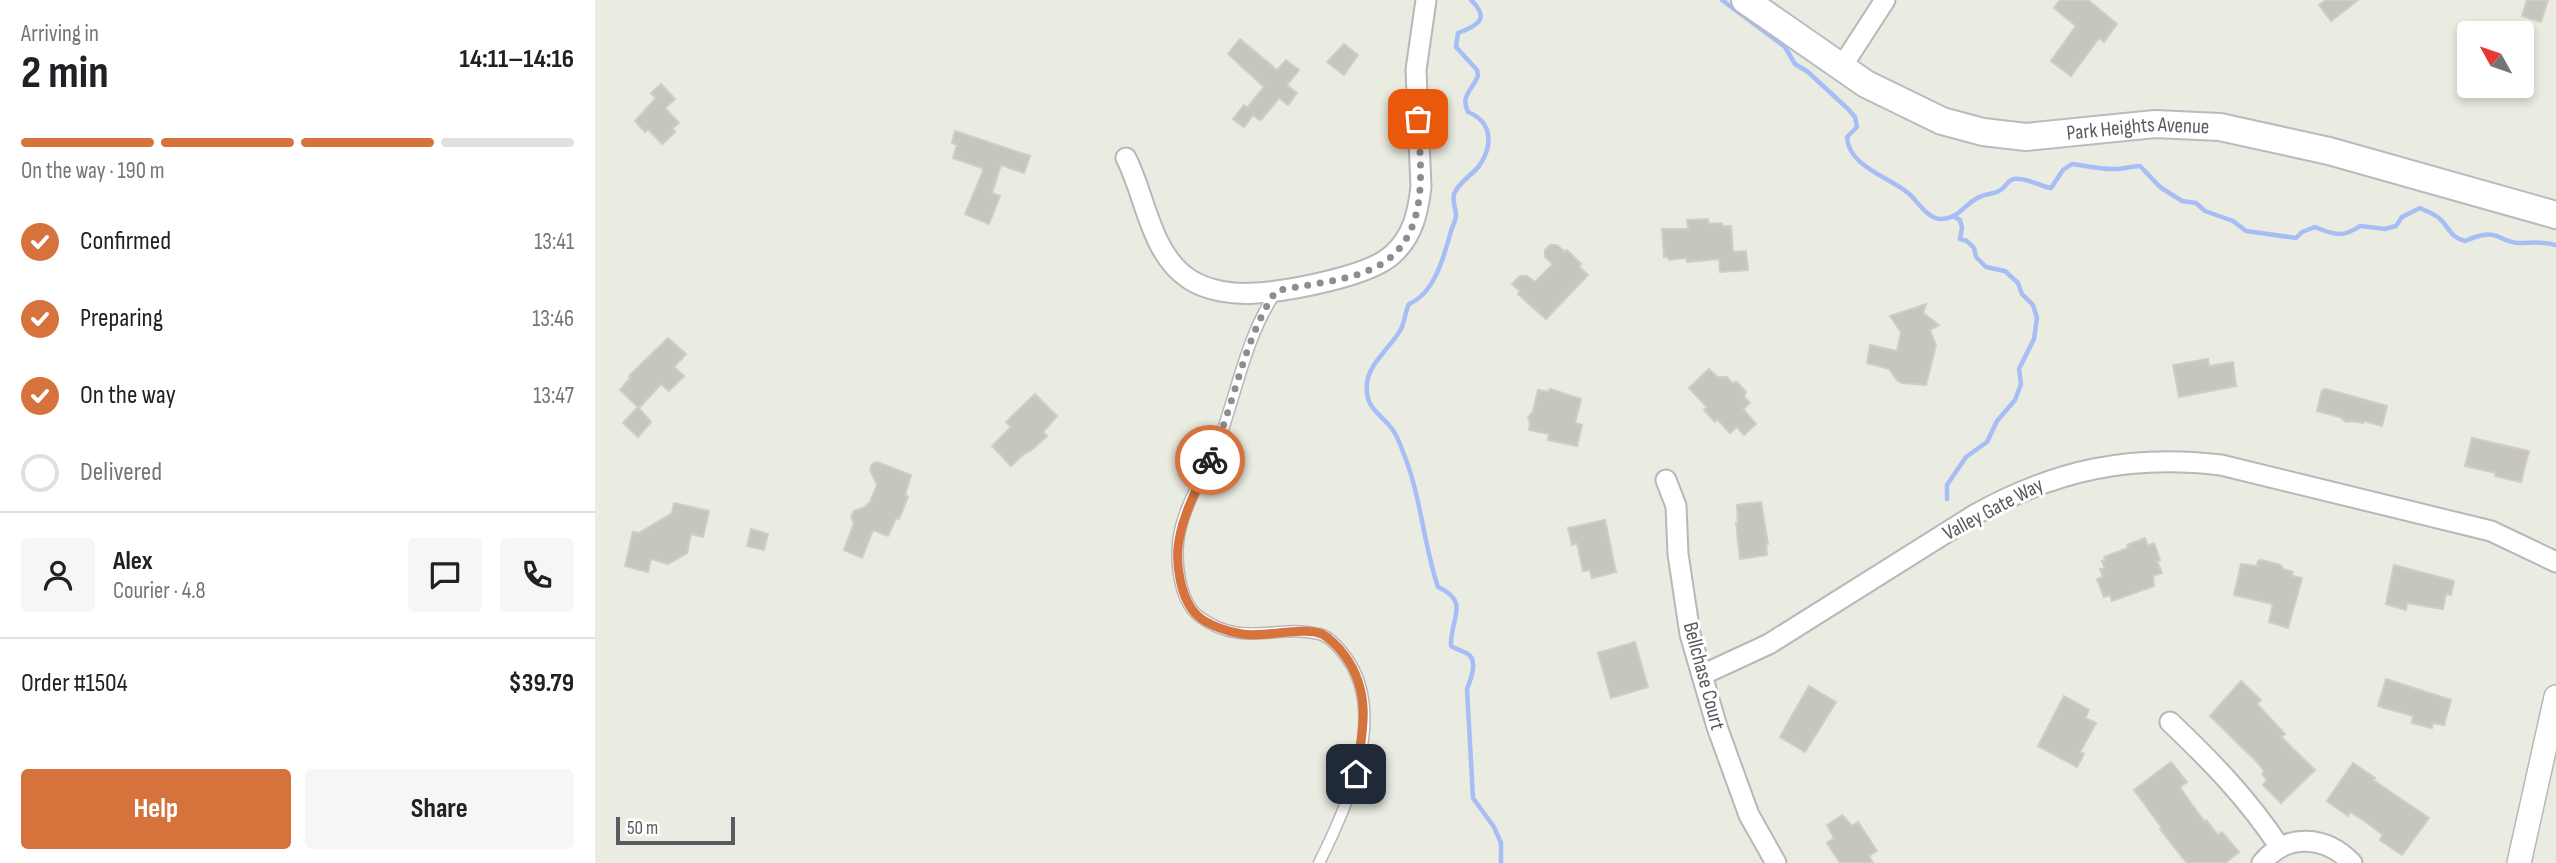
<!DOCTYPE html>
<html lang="en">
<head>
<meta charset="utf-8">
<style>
	body { margin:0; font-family:"Sofia Sans Condensed",sans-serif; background:#f6f6f6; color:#202124; height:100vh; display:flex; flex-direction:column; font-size:26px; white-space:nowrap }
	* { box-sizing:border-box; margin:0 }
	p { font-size:23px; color:#757577 }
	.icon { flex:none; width:38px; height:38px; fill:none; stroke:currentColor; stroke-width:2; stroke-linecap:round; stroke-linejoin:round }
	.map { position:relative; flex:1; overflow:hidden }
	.details { display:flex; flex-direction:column; background:#fff; width:595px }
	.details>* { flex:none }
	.needle { width:46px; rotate:310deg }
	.tools { position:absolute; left:1862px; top:21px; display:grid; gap:14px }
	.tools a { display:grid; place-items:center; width:77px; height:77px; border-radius:7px; background:#fff; box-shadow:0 4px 10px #0003; font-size:35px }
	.scale { position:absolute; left:21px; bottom:18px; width:119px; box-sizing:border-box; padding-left:7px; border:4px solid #5a5b60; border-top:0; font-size:19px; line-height:24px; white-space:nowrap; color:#5a5b60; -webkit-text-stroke:5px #fff; paint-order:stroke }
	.pin { position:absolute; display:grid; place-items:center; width:60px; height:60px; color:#fff; margin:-30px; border-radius:14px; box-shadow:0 4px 10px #0006 }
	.courier { position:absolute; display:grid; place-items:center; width:70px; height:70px; margin:-35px; border:5px solid #d6733c; border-radius:50%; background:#fff; color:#222; box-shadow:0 2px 9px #0007 }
	.head em { font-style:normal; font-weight:700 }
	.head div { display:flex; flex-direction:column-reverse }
	.head { display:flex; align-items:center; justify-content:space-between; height:119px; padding:0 21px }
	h1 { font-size:46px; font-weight:700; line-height:52px }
	.bar { display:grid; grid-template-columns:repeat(4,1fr); gap:10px 7px; align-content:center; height:84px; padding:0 21px }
	.bar i { height:9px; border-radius:5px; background:#e0e0e0 }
	.bar .current { background:#d6733c }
	.bar p { grid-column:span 4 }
	.line { display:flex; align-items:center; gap:18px; padding:0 21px; border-top:2px solid #e0e0e0 }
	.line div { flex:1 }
	.round { display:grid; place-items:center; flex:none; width:74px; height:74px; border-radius:7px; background:#f6f6f6 }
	ol { padding:0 21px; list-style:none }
	li { display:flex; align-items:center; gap:21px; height:77px }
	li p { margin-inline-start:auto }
	li .icon { padding:7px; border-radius:50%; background:#d6733c; color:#fff; stroke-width:4 }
	li:last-child { color:#757577 }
	li i { width:38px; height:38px; border:4px solid #e0e0e0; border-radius:50% }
	.primary-button { display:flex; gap:14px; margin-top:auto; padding:14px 21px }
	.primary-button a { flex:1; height:80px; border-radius:7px; background:#d6733c; color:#fff; font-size:28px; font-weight:700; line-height:80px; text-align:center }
	.primary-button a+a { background:#f6f6f6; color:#202124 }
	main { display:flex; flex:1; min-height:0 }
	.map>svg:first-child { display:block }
</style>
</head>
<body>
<main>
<section class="details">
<div class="head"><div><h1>2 min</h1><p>Arriving in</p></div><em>14:11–14:16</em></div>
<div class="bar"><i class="current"></i><i class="current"></i><i class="current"></i><i></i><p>On the way · 190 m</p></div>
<ol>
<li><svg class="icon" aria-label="check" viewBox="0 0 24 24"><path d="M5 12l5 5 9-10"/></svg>Confirmed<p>13:41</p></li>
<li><svg class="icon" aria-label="check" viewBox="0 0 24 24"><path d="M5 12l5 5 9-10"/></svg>Preparing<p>13:46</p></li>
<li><svg class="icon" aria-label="check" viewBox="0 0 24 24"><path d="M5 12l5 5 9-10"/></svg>On the way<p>13:47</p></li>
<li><i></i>Delivered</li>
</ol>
<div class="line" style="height:126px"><a class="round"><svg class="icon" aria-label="person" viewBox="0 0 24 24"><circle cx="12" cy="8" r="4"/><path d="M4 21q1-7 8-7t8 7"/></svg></a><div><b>Alex</b><p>Courier · 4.8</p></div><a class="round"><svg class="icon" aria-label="chat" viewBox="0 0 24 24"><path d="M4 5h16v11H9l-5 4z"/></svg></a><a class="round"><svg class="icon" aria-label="phone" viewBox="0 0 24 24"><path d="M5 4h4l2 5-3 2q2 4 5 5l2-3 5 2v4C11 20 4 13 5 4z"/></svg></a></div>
<div class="line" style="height:91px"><div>Order #1504</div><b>$39.79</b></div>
<div class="primary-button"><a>Help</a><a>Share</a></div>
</section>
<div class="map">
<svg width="1961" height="863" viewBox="0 0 1961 863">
	<rect width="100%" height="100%" fill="#eaebe1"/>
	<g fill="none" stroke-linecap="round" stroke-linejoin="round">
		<g stroke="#a7bdf5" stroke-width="4.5">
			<path d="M876,0C896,19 882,26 863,33L861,47L882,70L883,76C877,90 865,96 873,112C898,122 898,146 884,166C877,175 863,183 859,194C857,202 861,208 861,216C861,220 857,227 856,231C849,256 840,293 814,304C810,312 810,321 806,329C797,346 774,363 772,383C770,405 780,410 793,424C799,430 805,443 808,452C826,495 828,543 843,587C876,602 855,618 856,646C861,649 868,651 873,654C883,661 876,679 872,689L878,798L899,827L906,843V863"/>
			<path d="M1127,0L1190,47L1200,64L1213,72L1253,109L1260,117L1262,127L1252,137C1253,166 1294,177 1313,193C1323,201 1331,218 1346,219C1365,219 1371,201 1387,196C1394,193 1401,194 1407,189C1412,185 1413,180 1419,179C1431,177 1444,186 1456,188L1468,170L1477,164C1492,166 1507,170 1522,169C1530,169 1536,166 1545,166L1565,187L1587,201L1601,203L1610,211L1638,221L1651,231L1701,238L1707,232L1720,227C1739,235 1748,238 1765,226L1790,229L1801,226L1807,217L1825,208C1833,212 1841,214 1847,221C1855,230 1857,238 1870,241C1880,237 1890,232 1902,236C1909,239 1914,243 1923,243C1937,243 1947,241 1961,245"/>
			<path d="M1352,499V485L1371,457L1392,442L1402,421L1420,400L1426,384L1424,369L1439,339L1442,318L1438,305L1427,294L1423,283L1410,271L1391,267L1381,257L1379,248L1372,241L1365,239L1367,228L1365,220L1358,216"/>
		</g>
	</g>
	<g fill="#c6c6be" stroke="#cfcec0" stroke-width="2">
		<path d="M1465,0H1493L1522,24L1509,42L1504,38L1476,76L1456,61L1481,26L1459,8Z"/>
		<path d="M1731,0H1763L1736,21L1724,5Z"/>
		<path d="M1932,0H1953L1946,22L1927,16Z"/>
		<path d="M645,39L682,70L691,60L704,70L692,85L702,93L693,105L684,98L667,119L664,120L658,115L649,127L638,119L649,105L652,108L669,87L633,54Z"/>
		<path d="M749,44L763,55L749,75L732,62Z"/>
		<path d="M66,84L80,99L70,108L84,123L78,128L80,132L67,144L53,129L50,132L40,121L61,98L56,93Z"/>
		<path d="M360,131L435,156L429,173L406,165L397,193L405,196L394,224L370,214L388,171L387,168L358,158L362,145L357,143Z"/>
		<path d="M1113,219L1114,224L1127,223L1128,226H1136L1138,252L1151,251L1153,270L1125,272L1124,259L1092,262L1091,258L1074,260L1073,257H1069L1067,229H1093L1092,220Z"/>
		<path d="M955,245H962L970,252L972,250L986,264L984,267L993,275L951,319L923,294L925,291L917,284L925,276H932L940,282L958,264L950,257V250Z"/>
		<path d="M1331,304L1328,313L1344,325L1335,330L1341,345L1331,385L1307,383L1302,380L1294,369L1272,363L1275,345L1302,351L1306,332L1295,316Z"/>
		<path d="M73,338L91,354L79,367L89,376L74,391L66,384L44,408L25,390L36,377L34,376Z"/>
		<path d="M1613,359L1614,366L1638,362L1641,386L1584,397L1578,365Z"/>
		<path d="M1114,369L1122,377H1132L1137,383L1142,382L1151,392L1149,397L1155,403L1148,409L1161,424L1149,435L1142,427L1135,433L1122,419L1120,422L1109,410L1112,407L1094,388Z"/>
		<path d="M955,389L986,399L980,423L987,425L982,446L953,440L954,434L934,430L935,422L933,418L938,411L943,390L954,392Z"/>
		<path d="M1731,389L1792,406L1787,426L1769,421L1768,423L1758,421L1751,422L1745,417L1722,411L1727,390Z"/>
		<path d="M440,394L462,416L448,432L452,436L438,449L429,454L416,466L397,446L416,427L411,422Z"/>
		<path d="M43,407L56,422L43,437L28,423Z"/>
		<path d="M1877,438L1934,451L1926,482L1900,476L1901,473L1870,466Z"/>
		<path d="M282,462L316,475L310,495L313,497L304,519L301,518L293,536L278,530L267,558L249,550L259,523L256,517L259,511L270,507L275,502L282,485L275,470L277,464Z"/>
		<path d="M1166,502L1173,544H1171L1172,555L1145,559L1141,523H1143L1142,505Z"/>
		<path d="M79,503L114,511L108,537L96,534L92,553L73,564L56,559L53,572L30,566L38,532L44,533L77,513Z"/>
		<path d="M1010,520L1021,572L997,578L995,570L988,571L982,543L977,545L973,528Z"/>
		<path d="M156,529L173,534L169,550L152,546Z"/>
		<path d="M1550,538L1553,546L1559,543L1565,560L1562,561L1567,573L1558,576L1559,586L1517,601L1515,595L1509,597L1502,579L1508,577L1505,569L1510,568L1507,561L1511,560L1509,557L1533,548L1532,545Z"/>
		<path d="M1666,560L1686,565L1688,569L1698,572L1697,576L1707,578L1693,628L1674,622L1678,604L1639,595L1646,564L1662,566L1663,561Z"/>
		<path d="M1799,565L1859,581L1856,595L1851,594L1848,609L1812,603L1811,610L1791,604Z"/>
		<path d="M1040,642L1053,687L1016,698L1003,653Z"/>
		<path d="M1791,679L1856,700L1849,725L1838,723L1837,728L1817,723L1818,716L1783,706Z"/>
		<path d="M1646,681L1666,700L1662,704L1690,734L1686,737L1720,770L1686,803L1668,785L1672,780L1667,774L1669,771L1662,762L1615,716Z"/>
		<path d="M1214,686L1241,702L1210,752L1185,737Z"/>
		<path d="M1469,696L1494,710L1490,718L1501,723L1485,752L1489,754L1482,767L1443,746Z"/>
		<path d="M1576,762L1592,782L1585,787L1590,795L1609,821L1611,820L1623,835L1627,832L1644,852L1630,863H1592L1565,829L1567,828L1539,790Z"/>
		<path d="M1758,763L1780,778L1778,780L1834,818L1807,855L1785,840L1788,835L1771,822L1755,812L1753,816L1732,801Z"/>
		<path d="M1247,815L1257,826L1263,822L1282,851L1274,856L1278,863H1245L1232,843L1239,838L1232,825Z"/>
	</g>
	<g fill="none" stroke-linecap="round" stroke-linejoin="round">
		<defs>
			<path id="service" d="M681,292C652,335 643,387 626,435C613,471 587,504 583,543C581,566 585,603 605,617C647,648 681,624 724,634C735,636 745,649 751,657C794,715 752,807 724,863"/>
			<g id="minor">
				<path d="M1246,68L1290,0"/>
				<path d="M531,158C551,197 555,253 594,279C612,291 640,295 661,293C694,291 776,276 798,254C818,236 823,212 826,187L821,70L831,0"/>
				<path d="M1071,480L1081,506L1083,554L1095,634L1122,727L1154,815L1181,863"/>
				<path d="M1107,675L1174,644L1381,514C1461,470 1535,454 1626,465L1896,531L1961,562"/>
				<path d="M1575,722C1617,762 1652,798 1684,846"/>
				<path d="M1667,863C1692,832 1731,836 1757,863"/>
			</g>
			<path id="tertiary" d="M1924,863L1961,697"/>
			<g id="secondary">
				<path id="s1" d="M1150,0L1271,84L1347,121L1388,132L1431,137L1560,124L1625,127L1734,151L1961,215"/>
			</g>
		</defs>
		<use href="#service" stroke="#b7b7bc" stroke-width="13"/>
		<use href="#minor" stroke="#b7b7bc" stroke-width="23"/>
		<use href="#tertiary" stroke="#b7b7bc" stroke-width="26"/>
		<use href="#secondary" stroke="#babac1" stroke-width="30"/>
		<use href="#service" stroke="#fff" stroke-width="10"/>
		<use href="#minor" stroke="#fff" stroke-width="19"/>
		<use href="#tertiary" stroke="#fff" stroke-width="23"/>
		<use href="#secondary" stroke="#fff" stroke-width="26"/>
	</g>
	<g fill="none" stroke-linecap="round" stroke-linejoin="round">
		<path stroke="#8c8d8d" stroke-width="7" stroke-dasharray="0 12.6" d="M615,460C640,405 647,342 681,291C712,284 748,282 777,269C836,242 826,172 823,119"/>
		<path stroke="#d6733c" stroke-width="9" d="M615,460C603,486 589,512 584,540C580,562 585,600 603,616C613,625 633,632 647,634C669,638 708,626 727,634C736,639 744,648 750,656C777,693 768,732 761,774"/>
	</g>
	<g text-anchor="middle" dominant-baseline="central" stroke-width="6" stroke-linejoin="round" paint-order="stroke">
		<g font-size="21" fill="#5a5b60" stroke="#fff">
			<text stroke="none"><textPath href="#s1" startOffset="430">Park Heights Avenue</textPath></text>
			<text transform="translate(1398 509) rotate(-28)">Valley Gate Way</text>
			<text transform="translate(1109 676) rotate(75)">Bellchase Court</text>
		</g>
	</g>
</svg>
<div class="tools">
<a><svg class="needle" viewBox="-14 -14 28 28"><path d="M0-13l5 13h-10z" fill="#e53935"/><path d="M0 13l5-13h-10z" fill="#757577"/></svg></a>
</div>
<div class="scale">50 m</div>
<div class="pin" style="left:823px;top:119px;background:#ea580c"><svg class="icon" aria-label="bag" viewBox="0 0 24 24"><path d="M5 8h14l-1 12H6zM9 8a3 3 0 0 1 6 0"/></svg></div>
<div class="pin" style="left:761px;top:774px;background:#1f2937"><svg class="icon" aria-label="home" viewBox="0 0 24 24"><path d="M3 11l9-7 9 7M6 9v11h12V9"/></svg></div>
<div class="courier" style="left:615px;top:460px"><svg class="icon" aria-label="bike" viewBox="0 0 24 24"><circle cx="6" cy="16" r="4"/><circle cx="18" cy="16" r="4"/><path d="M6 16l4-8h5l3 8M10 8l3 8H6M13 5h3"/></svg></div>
</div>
</main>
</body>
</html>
